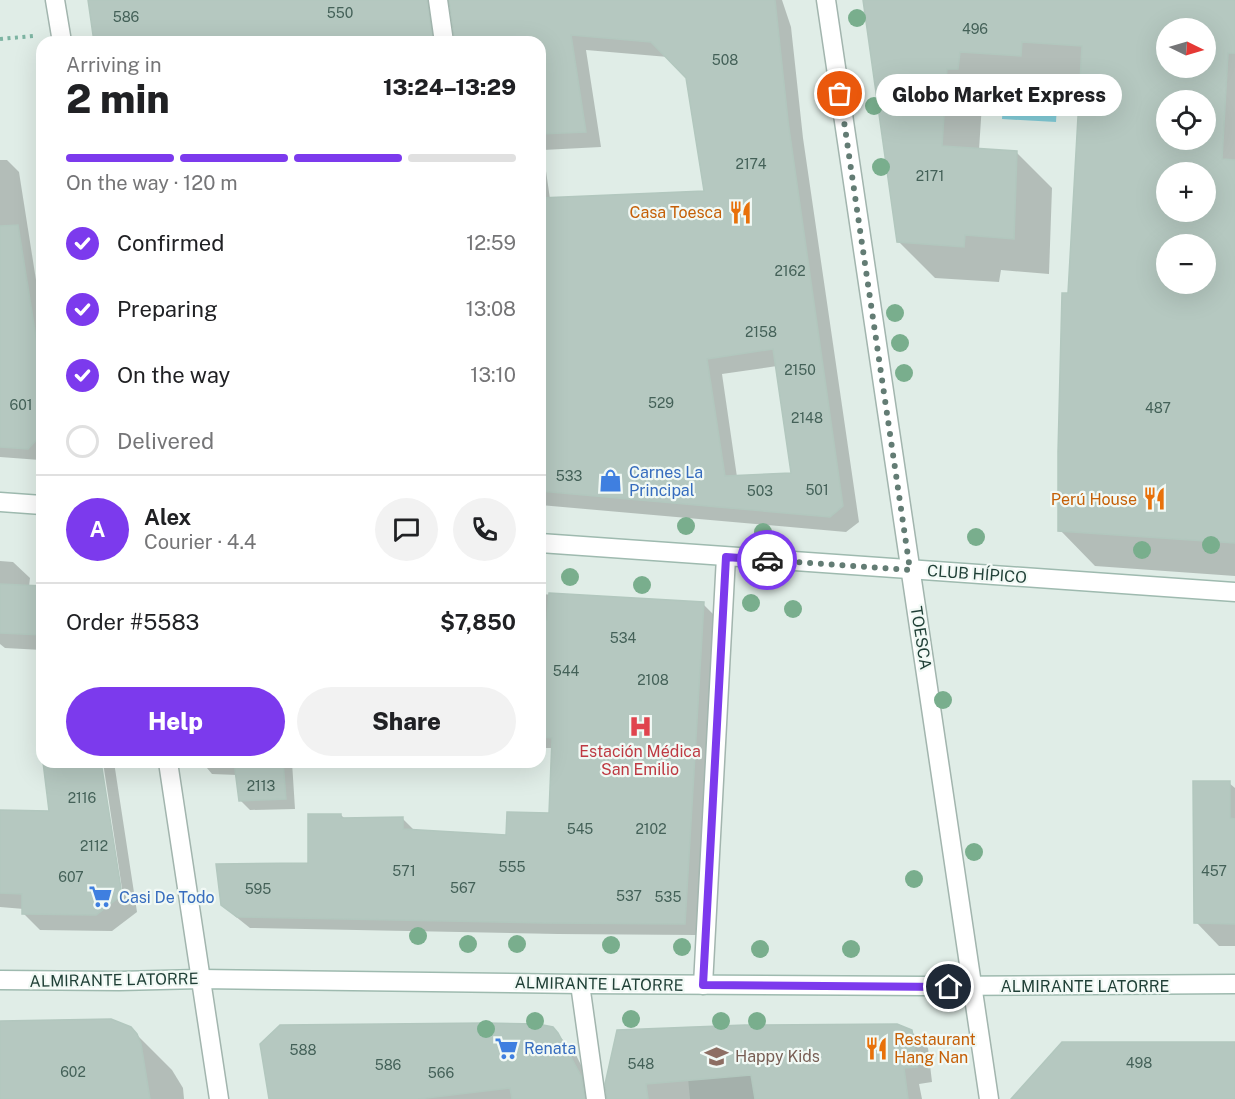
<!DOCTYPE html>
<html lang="en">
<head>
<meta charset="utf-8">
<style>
	body { margin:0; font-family:"Public Sans",sans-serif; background:#f2f2f2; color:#202124; height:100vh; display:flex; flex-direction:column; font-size:22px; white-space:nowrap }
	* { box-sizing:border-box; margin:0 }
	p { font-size:20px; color:#757577 }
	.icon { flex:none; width:33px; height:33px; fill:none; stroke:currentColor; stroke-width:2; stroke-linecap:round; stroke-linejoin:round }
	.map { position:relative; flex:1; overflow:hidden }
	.panel { position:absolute; left:36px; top:36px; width:510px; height:732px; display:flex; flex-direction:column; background:#fff; border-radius:18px; box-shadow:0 6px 24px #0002 }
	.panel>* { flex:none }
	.needle { width:39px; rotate:95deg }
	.tools { position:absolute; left:1156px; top:18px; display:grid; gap:12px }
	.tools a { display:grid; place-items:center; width:60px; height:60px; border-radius:50%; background:#fff; box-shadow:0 6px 24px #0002; font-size:30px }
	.pin { position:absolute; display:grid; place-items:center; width:51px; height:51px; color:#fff; margin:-26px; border:3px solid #fff; border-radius:50%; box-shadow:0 2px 6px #0007 }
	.courier { position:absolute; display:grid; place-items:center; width:60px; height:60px; margin:-30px; border:4px solid #7c3aed; border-radius:50%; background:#fff; color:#222; box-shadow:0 2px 8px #0007 }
	.bubble { position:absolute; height:42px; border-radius:21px; background:#fff; box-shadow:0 6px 24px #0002; font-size:20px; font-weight:800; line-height:42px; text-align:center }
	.overview em { font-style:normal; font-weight:800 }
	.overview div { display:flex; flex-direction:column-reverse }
	.overview { display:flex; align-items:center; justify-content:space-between; height:102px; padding:0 30px }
	h1 { font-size:39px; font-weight:800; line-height:45px }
	.bar { display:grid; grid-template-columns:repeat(4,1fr); gap:9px 6px; align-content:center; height:72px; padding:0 30px }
	.bar i { height:8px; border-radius:4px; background:#e0e0e0 }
	.bar .active { background:#7c3aed }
	.bar p { grid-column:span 4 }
	.line { display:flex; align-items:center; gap:15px; padding:0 30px; border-top:2px solid #e0e0e0 }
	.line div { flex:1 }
	.round { display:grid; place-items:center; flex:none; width:63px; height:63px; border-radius:32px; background:#f2f2f2 }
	ol { padding:0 30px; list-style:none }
	li { display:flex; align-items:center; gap:18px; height:66px }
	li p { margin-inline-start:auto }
	li .icon { padding:6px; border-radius:50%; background:#7c3aed; color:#fff; stroke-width:4 }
	li:last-child { color:#757577 }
	li i { width:33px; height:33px; border:3px solid #e0e0e0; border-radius:50% }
	.cta { display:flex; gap:12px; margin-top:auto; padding:12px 30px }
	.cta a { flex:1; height:69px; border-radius:36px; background:#7c3aed; color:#fff; font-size:24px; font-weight:800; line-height:69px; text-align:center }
	.cta a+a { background:#f2f2f2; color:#202124 }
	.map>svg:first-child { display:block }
</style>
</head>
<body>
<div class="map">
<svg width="1235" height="1099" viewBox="0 0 1235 1099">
	<rect width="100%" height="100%" fill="#e0ede7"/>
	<path fill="#ceddd6" d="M745,1025L755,1099H690L683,1027Z"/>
	<path fill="#82ccd8" d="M1004,86L1058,91L1056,122L1002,119Z"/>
	<g fill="#0003" fill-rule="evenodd">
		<path d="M90,0H782L791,27L803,138L859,522L846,532L540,505V42H456L452,5L443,11L445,42H96ZM586,50L668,57L688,78L706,193L550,199L543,150L601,147ZM777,366L793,475L737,477L722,374Z"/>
		<path d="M864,0H1235V576L1095,566L1060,530L1082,79L1057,77L1056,92L995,87L994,105L982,104L979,150L1016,152L1052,188L1049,274L1001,270L999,282L935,278L899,242ZM1167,28H1206V68H1167ZM1167,100H1206V140H1167ZM1167,172H1206V212H1167ZM1167,244H1206V284H1167Z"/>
		<path d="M0,160H7L19,172L42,318V458L40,460L0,457Z"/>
		<path d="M0,561L13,562L30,578L29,587L42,588V650L5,648L0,644Z"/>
		<path d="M540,594L703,604L714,615L696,935L557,934L250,928L235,916L223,904L310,864L341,815L345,819L402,818L414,830L507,836L550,815L553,748H540Z"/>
		<path d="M42,704V739L38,705Z"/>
		<path d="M45,762H100L121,903L124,902L103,762H114L137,912L112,931L40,930L23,913L24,909L0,907V811L50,812Z"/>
		<path d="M202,762H292L295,809L250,810L240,800L237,775L212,774Z"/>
		<path d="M1229,783L1235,788V946H1219L1196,922Z"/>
		<path d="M0,1023L130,1028L172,1070L183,1088L184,1099H0Z"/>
		<path d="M552,1029L574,1051L598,1099H270Z"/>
		<path d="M912,1032L928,1048L932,1082L919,1084L922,1099H608L607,1084Z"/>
	</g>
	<g fill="#b5c8c0" stroke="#b2c7be" stroke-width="1.5" fill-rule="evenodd">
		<path d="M88,0H427L433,42H94Z"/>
		<path d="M449,0H775L788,121L843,506L830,517L540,491V198L704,191L686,78L651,42L571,35L586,132L540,134V42H455ZM773,349L791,473L725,476L707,359Z"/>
		<path d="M863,0H1235V53H1228L1222,159L1235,160V543L1058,531V452L1062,293H1068L1082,46L1022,42L1021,56L960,52L958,69H947L942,146L1017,151L1014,239L965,235L964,247L897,242ZM1167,28H1206V68H1167ZM1167,100H1206V140H1167ZM1167,172H1206V212H1167ZM1167,244H1206V284H1167Z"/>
		<path d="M18,225L42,375V434L28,449L0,447V226Z"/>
		<path d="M0,584L42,586V635L0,633Z"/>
		<path d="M549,593L704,602L685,924L545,923L237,917L221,905L216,864L308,863V814H341V818L403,817V829L506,835L507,812L549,813L552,738L543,737L545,697H540V620H547Z"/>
		<path d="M43,762H101L122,895L96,915L22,914V894L0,893V810L49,811Z"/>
		<path d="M234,762H283L286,799L239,801Z"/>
		<path d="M1193,781H1230V818L1235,819V924L1194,923Z"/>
		<path d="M111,1019L131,1027L137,1034L141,1044L150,1099H0V1021Z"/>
		<path d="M485,1023L538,1024L553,1027L558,1033L581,1076L585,1099H512L510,1088L418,1099H269L260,1044L280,1025Z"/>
		<path d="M897,1024L912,1030L917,1067L904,1068L908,1099H755L751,1075L646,1084L648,1099H607L605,1084L617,1030L745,1025Z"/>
		<path d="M1062,1042H1235V1099H1011Z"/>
	</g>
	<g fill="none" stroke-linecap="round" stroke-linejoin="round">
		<defs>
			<g id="minor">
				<path d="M55,0L62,42"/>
				<path d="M438,0L444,42"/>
				<path d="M168,762L219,1099"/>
				<path d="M580,984L596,1099"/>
				<path d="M703,985L726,557"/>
			</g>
			<path id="tertiary" d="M826,0L989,1099"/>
			<g id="secondary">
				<path d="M0,502L42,505"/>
				<path d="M540,543L1235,592"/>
				<path d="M0,980L119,981L200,979L580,984L926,986L1235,984"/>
			</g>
		</defs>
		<use href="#minor" stroke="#a2b5ae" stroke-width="21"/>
		<use href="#tertiary" stroke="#a2b5ae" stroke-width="21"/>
		<use href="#secondary" stroke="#9ebaaf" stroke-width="21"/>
		<path stroke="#7db4a2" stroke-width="4" stroke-dasharray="3 4.5" stroke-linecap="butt" d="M0,39L33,36"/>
		<use href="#minor" stroke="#fff" stroke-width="18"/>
		<use href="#tertiary" stroke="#fff" stroke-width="18"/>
		<use href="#secondary" stroke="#fff" stroke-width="18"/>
	</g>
	<g fill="#79ae8d">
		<circle cx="857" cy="18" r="9"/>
		<circle cx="874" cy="106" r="9"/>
		<circle cx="881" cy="167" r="9"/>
		<circle cx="895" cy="313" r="9"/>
		<circle cx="900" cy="343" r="9"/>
		<circle cx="904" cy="373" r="9"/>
		<circle cx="686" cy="526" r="9"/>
		<circle cx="763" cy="532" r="9"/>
		<circle cx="976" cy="537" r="9"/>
		<circle cx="1211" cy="545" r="9"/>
		<circle cx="1142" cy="550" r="9"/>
		<circle cx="570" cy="577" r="9"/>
		<circle cx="642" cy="585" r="9"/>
		<circle cx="751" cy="603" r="9"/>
		<circle cx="793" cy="609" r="9"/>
		<circle cx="943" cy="700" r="9"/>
		<circle cx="974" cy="852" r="9"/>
		<circle cx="914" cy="879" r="9"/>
		<circle cx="418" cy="936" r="9"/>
		<circle cx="468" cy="944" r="9"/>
		<circle cx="517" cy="944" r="9"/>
		<circle cx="611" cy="945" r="9"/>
		<circle cx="682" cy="947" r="9"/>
		<circle cx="760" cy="949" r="9"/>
		<circle cx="851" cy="949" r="9"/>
		<circle cx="631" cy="1019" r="9"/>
		<circle cx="535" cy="1021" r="9"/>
		<circle cx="721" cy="1021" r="9"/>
		<circle cx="757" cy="1021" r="9"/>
		<circle cx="486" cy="1029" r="9"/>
	</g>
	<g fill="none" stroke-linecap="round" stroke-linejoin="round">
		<path stroke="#637c74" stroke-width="6" stroke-dasharray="0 10.8" d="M767,560L910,570L840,94"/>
		<path stroke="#7c3aed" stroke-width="8" d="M767,560L726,557L703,985L949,987"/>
	</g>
	<defs>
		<symbol id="restaurant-bare" viewBox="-9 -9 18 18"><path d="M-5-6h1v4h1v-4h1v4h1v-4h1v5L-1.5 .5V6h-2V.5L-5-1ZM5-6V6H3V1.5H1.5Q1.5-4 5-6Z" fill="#e8710a" stroke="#f1f9f5" stroke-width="2.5" paint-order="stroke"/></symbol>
		<symbol id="shop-bare" viewBox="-9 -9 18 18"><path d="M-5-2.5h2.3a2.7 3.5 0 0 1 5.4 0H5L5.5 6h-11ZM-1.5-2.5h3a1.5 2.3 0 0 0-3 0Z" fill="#3f7fe0" stroke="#f1f9f5" stroke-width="2.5" paint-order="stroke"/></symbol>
		<symbol id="hospital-bare" viewBox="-9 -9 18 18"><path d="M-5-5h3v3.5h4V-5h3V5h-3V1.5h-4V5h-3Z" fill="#e0444e" stroke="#f1f9f5" stroke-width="2.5" paint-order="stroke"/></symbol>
		<symbol id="supermarket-bare" viewBox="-9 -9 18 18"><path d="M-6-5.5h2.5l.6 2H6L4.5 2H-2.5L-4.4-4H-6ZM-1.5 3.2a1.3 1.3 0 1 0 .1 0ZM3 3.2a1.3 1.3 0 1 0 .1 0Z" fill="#3f7fe0" stroke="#f1f9f5" stroke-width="2.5" paint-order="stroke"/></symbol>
		<symbol id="school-bare" viewBox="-9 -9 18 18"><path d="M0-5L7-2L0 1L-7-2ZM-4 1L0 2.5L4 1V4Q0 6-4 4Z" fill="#8d6e63" stroke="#f1f9f5" stroke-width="2.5" paint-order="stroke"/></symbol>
	</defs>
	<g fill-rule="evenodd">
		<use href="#restaurant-bare" x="724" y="196" width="33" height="33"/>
		<use href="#shop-bare" x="594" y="464" width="33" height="33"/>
		<use href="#restaurant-bare" x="1138" y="482" width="33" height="33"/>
		<use href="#hospital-bare" x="624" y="710" width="33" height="33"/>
		<use href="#supermarket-bare" x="84" y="880" width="33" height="33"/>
		<use href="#supermarket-bare" x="490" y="1032" width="33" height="33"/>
		<use href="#restaurant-bare" x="860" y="1032" width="33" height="33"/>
		<use href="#school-bare" x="700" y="1040" width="33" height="33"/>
	</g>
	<g text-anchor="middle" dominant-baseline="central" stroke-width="4.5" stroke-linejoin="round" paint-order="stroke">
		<g font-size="14" fill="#446158">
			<text x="340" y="13">550</text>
			<text x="126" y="17">586</text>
			<text x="975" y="29">496</text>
			<text x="725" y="60">508</text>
			<text x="751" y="164">2174</text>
			<text x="930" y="176">2171</text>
			<text x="790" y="271">2162</text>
			<text x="761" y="332">2158</text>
			<text x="800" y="370">2150</text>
			<text x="661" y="403">529</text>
			<text x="21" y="405">601</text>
			<text x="1158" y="408">487</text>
			<text x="807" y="418">2148</text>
			<text x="569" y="476">533</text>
			<text x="817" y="490">501</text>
			<text x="760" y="491">503</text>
			<text x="623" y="638">534</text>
			<text x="566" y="671">544</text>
			<text x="653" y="680">2108</text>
			<text x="261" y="786">2113</text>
			<text x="82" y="798">2116</text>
			<text x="580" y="829">545</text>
			<text x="651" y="829">2102</text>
			<text x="94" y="846">2112</text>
			<text x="512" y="867">555</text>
			<text x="404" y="871">571</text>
			<text x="1214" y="871">457</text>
			<text x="71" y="877">607</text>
			<text x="463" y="888">567</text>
			<text x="258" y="889">595</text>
			<text x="629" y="896">537</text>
			<text x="668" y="897">535</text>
			<text x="303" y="1050">588</text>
			<text x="1139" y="1063">498</text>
			<text x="641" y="1064">548</text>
			<text x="388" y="1065">586</text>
			<text x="73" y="1072">602</text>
			<text x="441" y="1073">566</text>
		</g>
		<g font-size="16" fill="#c56008" stroke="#f1f9f5" text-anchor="end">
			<text x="722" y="212">Casa Toesca</text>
			<text x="1137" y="499">Perú House</text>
			<text x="894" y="1039" text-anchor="start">Restaurant<tspan x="894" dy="18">Hang Nan</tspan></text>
		</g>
		<g font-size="16" fill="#366cbe" stroke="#f1f9f5" text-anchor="start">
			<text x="629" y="472">Carnes La<tspan x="629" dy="18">Principal</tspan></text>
			<text x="119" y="897">Casi De Todo</text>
			<text x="524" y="1048">Renata</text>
		</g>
		<g font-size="16" fill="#1f3f36" stroke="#f1f9f5">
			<text transform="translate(977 574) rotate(4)">CLUB HÍPICO</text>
			<text transform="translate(921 638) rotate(81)">TOESCA</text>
			<text transform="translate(114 980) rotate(-1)">ALMIRANTE LATORRE</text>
			<text transform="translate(599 984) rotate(1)">ALMIRANTE LATORRE</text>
			<text x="1085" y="986">ALMIRANTE LATORRE</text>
		</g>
		<g font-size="16" fill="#be3a42" stroke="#f1f9f5">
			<text x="640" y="751">Estación Médica<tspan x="640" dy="18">San Emilio</tspan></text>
		</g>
		<g font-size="16" fill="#785e54" stroke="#f1f9f5" text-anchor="start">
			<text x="735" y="1056">Happy Kids</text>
		</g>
	</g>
</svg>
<div class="tools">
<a><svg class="needle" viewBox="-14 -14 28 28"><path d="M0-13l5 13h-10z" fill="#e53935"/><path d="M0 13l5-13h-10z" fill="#757577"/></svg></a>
<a><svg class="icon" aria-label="locate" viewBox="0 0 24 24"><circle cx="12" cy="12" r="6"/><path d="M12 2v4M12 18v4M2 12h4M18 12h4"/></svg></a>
<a>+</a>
<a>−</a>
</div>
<div class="pin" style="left:840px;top:94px;background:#ea580c"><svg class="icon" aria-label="bag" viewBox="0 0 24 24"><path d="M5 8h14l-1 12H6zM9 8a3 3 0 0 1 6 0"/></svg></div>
<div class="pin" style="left:949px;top:987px;background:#1f2937"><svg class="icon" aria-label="home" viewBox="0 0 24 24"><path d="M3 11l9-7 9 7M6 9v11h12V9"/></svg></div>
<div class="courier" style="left:767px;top:560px"><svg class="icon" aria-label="car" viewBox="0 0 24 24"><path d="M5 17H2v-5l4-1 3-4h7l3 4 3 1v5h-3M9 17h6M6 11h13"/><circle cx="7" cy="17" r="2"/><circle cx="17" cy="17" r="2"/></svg></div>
<div class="bubble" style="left:876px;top:74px;width:246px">Globo Market Express</div>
<section class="panel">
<div class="overview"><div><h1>2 min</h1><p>Arriving in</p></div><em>13:24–13:29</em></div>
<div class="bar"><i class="active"></i><i class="active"></i><i class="active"></i><i></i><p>On the way · 120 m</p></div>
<ol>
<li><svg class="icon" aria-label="check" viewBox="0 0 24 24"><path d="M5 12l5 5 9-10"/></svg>Confirmed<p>12:59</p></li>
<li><svg class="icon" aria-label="check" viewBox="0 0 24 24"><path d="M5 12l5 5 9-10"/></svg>Preparing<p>13:08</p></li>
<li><svg class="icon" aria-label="check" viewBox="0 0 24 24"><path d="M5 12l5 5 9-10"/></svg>On the way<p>13:10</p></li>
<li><i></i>Delivered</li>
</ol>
<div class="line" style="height:108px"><b class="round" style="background:#7c3aed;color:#fff">A</b><div><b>Alex</b><p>Courier · 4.4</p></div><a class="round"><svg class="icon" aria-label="chat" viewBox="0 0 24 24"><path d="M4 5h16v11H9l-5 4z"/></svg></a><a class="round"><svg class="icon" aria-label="phone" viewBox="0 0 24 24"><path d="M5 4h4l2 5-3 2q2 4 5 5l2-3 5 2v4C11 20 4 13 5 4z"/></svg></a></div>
<div class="line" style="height:78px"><div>Order #5583</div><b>$7,850</b></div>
<div class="cta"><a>Help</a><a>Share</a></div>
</section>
</div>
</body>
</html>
